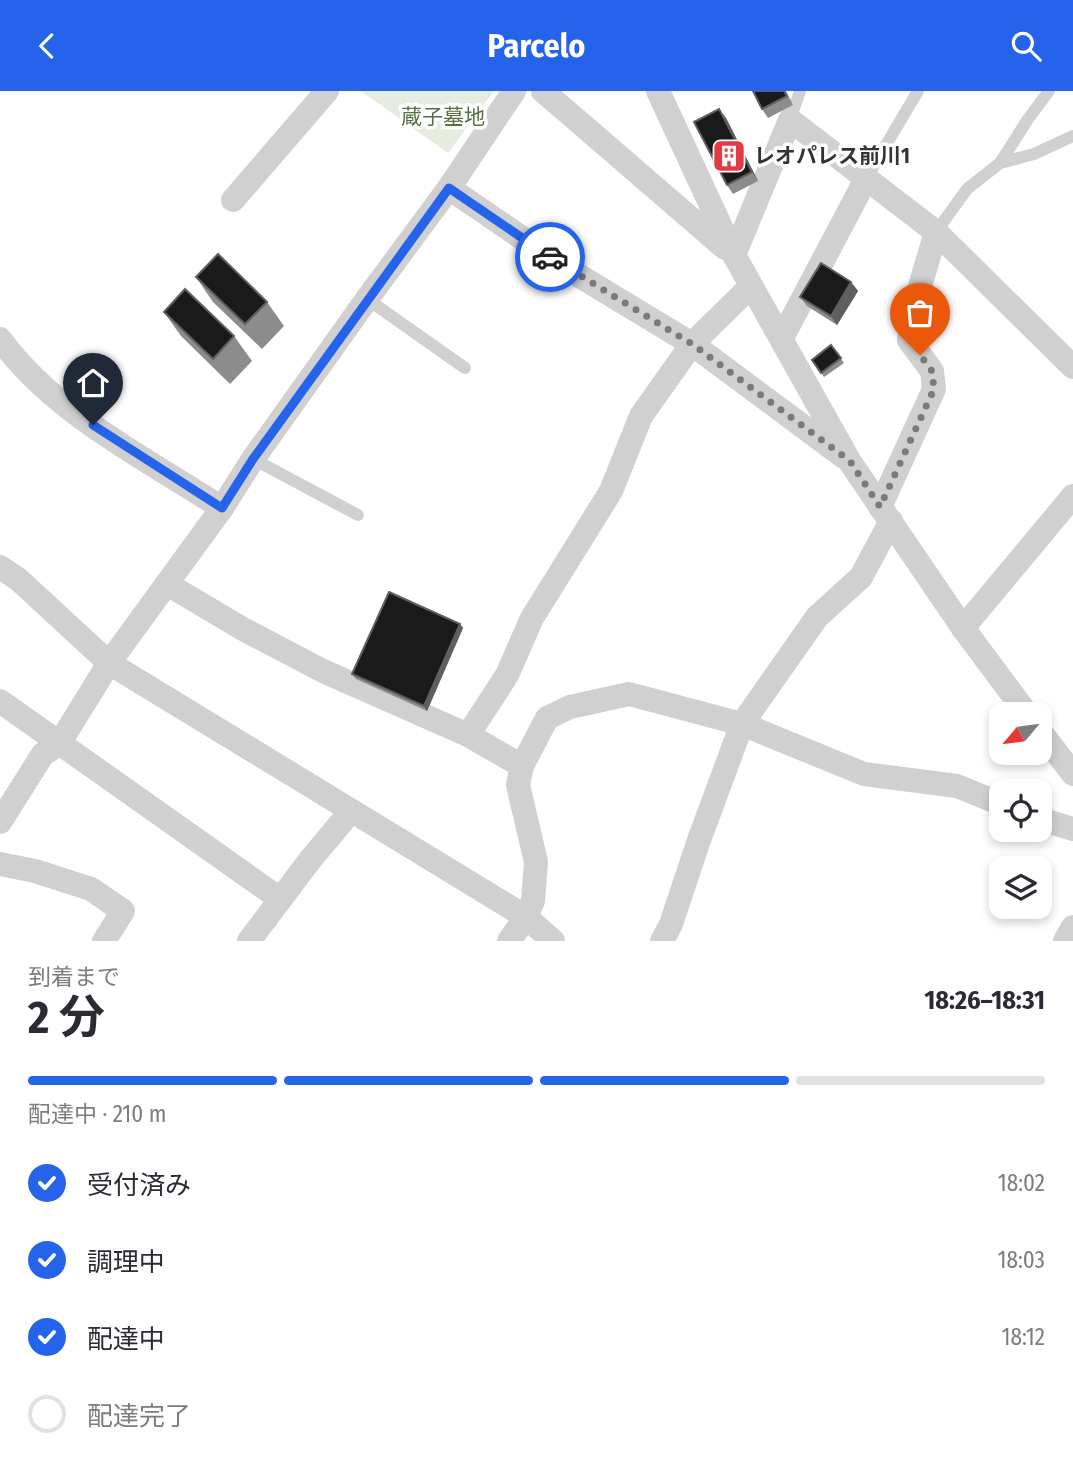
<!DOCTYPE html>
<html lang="ja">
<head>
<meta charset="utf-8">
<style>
	body { margin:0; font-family:"Fira Sans Condensed","Noto Sans JP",sans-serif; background:#f2f2f3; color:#2b2b33; height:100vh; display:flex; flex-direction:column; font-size:26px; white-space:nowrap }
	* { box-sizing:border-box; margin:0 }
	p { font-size:23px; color:#7c7c81 }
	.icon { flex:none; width:38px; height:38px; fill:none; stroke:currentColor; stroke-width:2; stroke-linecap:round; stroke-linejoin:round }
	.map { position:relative; height:850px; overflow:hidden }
	.side { display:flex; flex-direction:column; background:#fff; flex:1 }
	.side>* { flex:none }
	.needle { width:46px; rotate:241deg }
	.controls { position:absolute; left:989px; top:611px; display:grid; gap:14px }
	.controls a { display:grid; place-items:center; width:63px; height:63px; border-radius:14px; background:#fff; box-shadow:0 4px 10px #0003; font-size:35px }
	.pin { position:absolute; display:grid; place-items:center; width:60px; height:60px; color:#fff; margin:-72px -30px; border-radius:50% 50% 50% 0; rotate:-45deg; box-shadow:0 0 7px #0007 }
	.pin .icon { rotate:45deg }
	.courier { position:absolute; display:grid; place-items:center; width:70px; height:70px; margin:-35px; border:5px solid #2563eb; border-radius:50%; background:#fff; color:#222; box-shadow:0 2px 9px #0007 }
	.headline em { font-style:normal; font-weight:700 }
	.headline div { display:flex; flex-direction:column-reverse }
	.headline { display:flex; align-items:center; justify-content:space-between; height:119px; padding:0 28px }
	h1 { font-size:46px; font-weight:700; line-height:52px }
	.bar { display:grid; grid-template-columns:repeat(4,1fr); gap:10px 7px; align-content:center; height:84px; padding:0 28px }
	.bar i { height:9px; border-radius:5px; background:#e1e1e2 }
	.bar .current { background:#2563eb }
	.bar p { grid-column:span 4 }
	ol { padding:0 28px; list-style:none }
	li { display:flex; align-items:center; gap:21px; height:77px }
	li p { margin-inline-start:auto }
	li .icon { padding:7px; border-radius:50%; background:#2563eb; color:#fff; stroke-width:4 }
	li:last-child { color:#7c7c81 }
	li i { width:38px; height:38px; border:4px solid #e1e1e2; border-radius:50% }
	header { display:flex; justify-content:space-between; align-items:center; height:91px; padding:0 28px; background:#2563eb; color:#fff; font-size:32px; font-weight:700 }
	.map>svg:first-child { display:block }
</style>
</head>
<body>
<header><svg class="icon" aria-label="back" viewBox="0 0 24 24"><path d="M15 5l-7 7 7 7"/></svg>Parcelo<svg class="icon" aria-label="search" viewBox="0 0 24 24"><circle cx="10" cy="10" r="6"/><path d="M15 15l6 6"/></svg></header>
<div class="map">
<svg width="1073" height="850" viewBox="0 0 1073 850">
	<rect width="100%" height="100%" fill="#fff"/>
	<path fill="#e6ecdf" d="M361,0H494L448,62Z"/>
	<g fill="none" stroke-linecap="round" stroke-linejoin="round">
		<g stroke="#d0d0d0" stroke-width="12">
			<path d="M790,29L800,0"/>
			<path d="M1000,72L1034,63L1073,45"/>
			<path d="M867,86L918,0"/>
			<path d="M936,141L967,98L1000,72L1028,28L1049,0"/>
			<path d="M367,208L465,277"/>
			<path d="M253,368L358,424"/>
		</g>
		<g stroke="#d0d0d0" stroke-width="24">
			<path d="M543,0L725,157"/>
			<path d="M658,0L734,164L850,371L963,537L1027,623"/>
			<path d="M449,97L563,175L692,253L844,366"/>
			<path d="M233,109L327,0"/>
			<path d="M734,164L790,29L936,141L1073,276"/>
			<path d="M782,247L867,86"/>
			<path d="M0,248C55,323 145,367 222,417"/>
			<path d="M880,416L934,298L932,280L909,249L913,219L936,141"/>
			<path d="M0,476L18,488L109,572L526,826L553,850"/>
			<path d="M167,493L243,538L323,580L468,644"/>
			<path d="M963,537L1073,405"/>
			<path d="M0,610L280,808"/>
			<path d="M1040,640L1073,683"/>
			<path d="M522,675L468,644L507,584L532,527L611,400L641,325L692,253L750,196"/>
			<path d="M1040,728L1073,738"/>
			<path d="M0,731L43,663L59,653L109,572L222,417L253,368L367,208L449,97L514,0"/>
			<path d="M0,773L35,780L91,798L123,820L104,850"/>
			<path d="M249,850L310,769L351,720"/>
			<path d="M509,850L526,826L533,810L536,771L518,694L522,675L547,627L570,616L629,603L742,633L864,683L957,695L1001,713"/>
			<path d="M662,850L671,833L699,749L742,633L817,526L861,486L891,430"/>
			<path d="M1065,850L1073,836"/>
		</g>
	</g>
	<g fill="#8c8c8c">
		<path d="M753,0H786L793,14L768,27L762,18Z"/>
		<path d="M726,27L758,90L733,103L727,94Z"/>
		<path d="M196,186L267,211L284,235L262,258L213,211Z"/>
		<path d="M851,191L858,200L837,234L807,215L800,206Z"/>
		<path d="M164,221L234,245L252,270L230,293L181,245Z"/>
		<path d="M831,254L844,272L824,286L812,269Z"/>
		<path d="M460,533L463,537L427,620L356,588L352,583Z"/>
	</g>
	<g fill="#5f5f5f">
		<path d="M719,18L726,27L758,90L752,81Z"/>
		<path d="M851,191L858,200L837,234L831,225Z"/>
		<path d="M460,533L463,537L427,620L424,615Z"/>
	</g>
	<g fill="#1a1a1a" stroke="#5f5f5f" stroke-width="2">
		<path d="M753,0H784L787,5L762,18Z"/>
		<path d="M719,18L752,81L727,94L694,31Z"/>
		<path d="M218,163L267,211L245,233L196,186Z"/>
		<path d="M821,172L851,191L831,225L800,206Z"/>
		<path d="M185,198L234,245L213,268L164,221Z"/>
		<path d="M831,254L841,267L821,282L812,269Z"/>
		<path d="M389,501L460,533L424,615L352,583Z"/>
	</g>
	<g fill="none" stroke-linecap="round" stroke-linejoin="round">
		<path stroke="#7a7a7a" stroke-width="7" stroke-dasharray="0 12.6" d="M550,166L692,253L850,370L880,416L934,298L932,280L920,264"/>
		<path stroke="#2563eb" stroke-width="9" d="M93,334L222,417L253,368L449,97L550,166"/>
	</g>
	<defs>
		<symbol id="building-square" viewBox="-11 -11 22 22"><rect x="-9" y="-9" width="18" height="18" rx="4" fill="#e63946" stroke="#fff"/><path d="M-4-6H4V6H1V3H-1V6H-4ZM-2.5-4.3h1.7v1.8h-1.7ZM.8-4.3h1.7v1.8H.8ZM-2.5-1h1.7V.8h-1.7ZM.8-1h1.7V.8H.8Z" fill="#fff"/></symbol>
	</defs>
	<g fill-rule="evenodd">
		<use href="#building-square" x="710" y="46" width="38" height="38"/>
	</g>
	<g text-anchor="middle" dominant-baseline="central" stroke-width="7" stroke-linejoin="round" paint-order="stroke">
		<g font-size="21" fill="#56703f" stroke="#fff">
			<text x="443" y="26">蔵子墓地</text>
		</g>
		<g font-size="21" font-weight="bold" fill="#333" stroke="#fff" text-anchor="start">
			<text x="754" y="65">レオパレス前川1</text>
		</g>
	</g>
</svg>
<div class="controls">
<a><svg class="needle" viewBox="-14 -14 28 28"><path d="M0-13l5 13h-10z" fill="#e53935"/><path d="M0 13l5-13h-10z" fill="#7c7c81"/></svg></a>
<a><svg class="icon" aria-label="locate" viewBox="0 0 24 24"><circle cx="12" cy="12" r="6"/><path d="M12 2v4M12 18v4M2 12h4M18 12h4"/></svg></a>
<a><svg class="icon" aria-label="layers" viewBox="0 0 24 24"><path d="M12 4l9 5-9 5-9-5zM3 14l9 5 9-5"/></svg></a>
</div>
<div class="pin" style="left:920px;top:264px;background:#ea580c"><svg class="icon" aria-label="bag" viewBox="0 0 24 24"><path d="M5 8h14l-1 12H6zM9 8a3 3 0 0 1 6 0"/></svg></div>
<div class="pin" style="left:93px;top:334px;background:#1f2937"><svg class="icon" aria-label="home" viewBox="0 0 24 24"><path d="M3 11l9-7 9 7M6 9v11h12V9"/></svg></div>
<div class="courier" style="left:550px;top:166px"><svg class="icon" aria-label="car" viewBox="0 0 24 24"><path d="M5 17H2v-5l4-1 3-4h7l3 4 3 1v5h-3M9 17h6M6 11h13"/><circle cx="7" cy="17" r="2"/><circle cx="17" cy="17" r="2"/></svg></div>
</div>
<section class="side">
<div class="headline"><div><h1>2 分</h1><p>到着まで</p></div><em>18:26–18:31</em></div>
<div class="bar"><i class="current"></i><i class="current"></i><i class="current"></i><i></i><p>配達中 · 210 m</p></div>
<ol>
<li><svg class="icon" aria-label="check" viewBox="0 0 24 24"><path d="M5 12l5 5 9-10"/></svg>受付済み<p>18:02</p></li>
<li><svg class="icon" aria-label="check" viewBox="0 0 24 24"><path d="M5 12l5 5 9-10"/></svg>調理中<p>18:03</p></li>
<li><svg class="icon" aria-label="check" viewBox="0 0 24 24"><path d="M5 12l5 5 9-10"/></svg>配達中<p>18:12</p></li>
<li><i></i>配達完了</li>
</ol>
</section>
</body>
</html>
